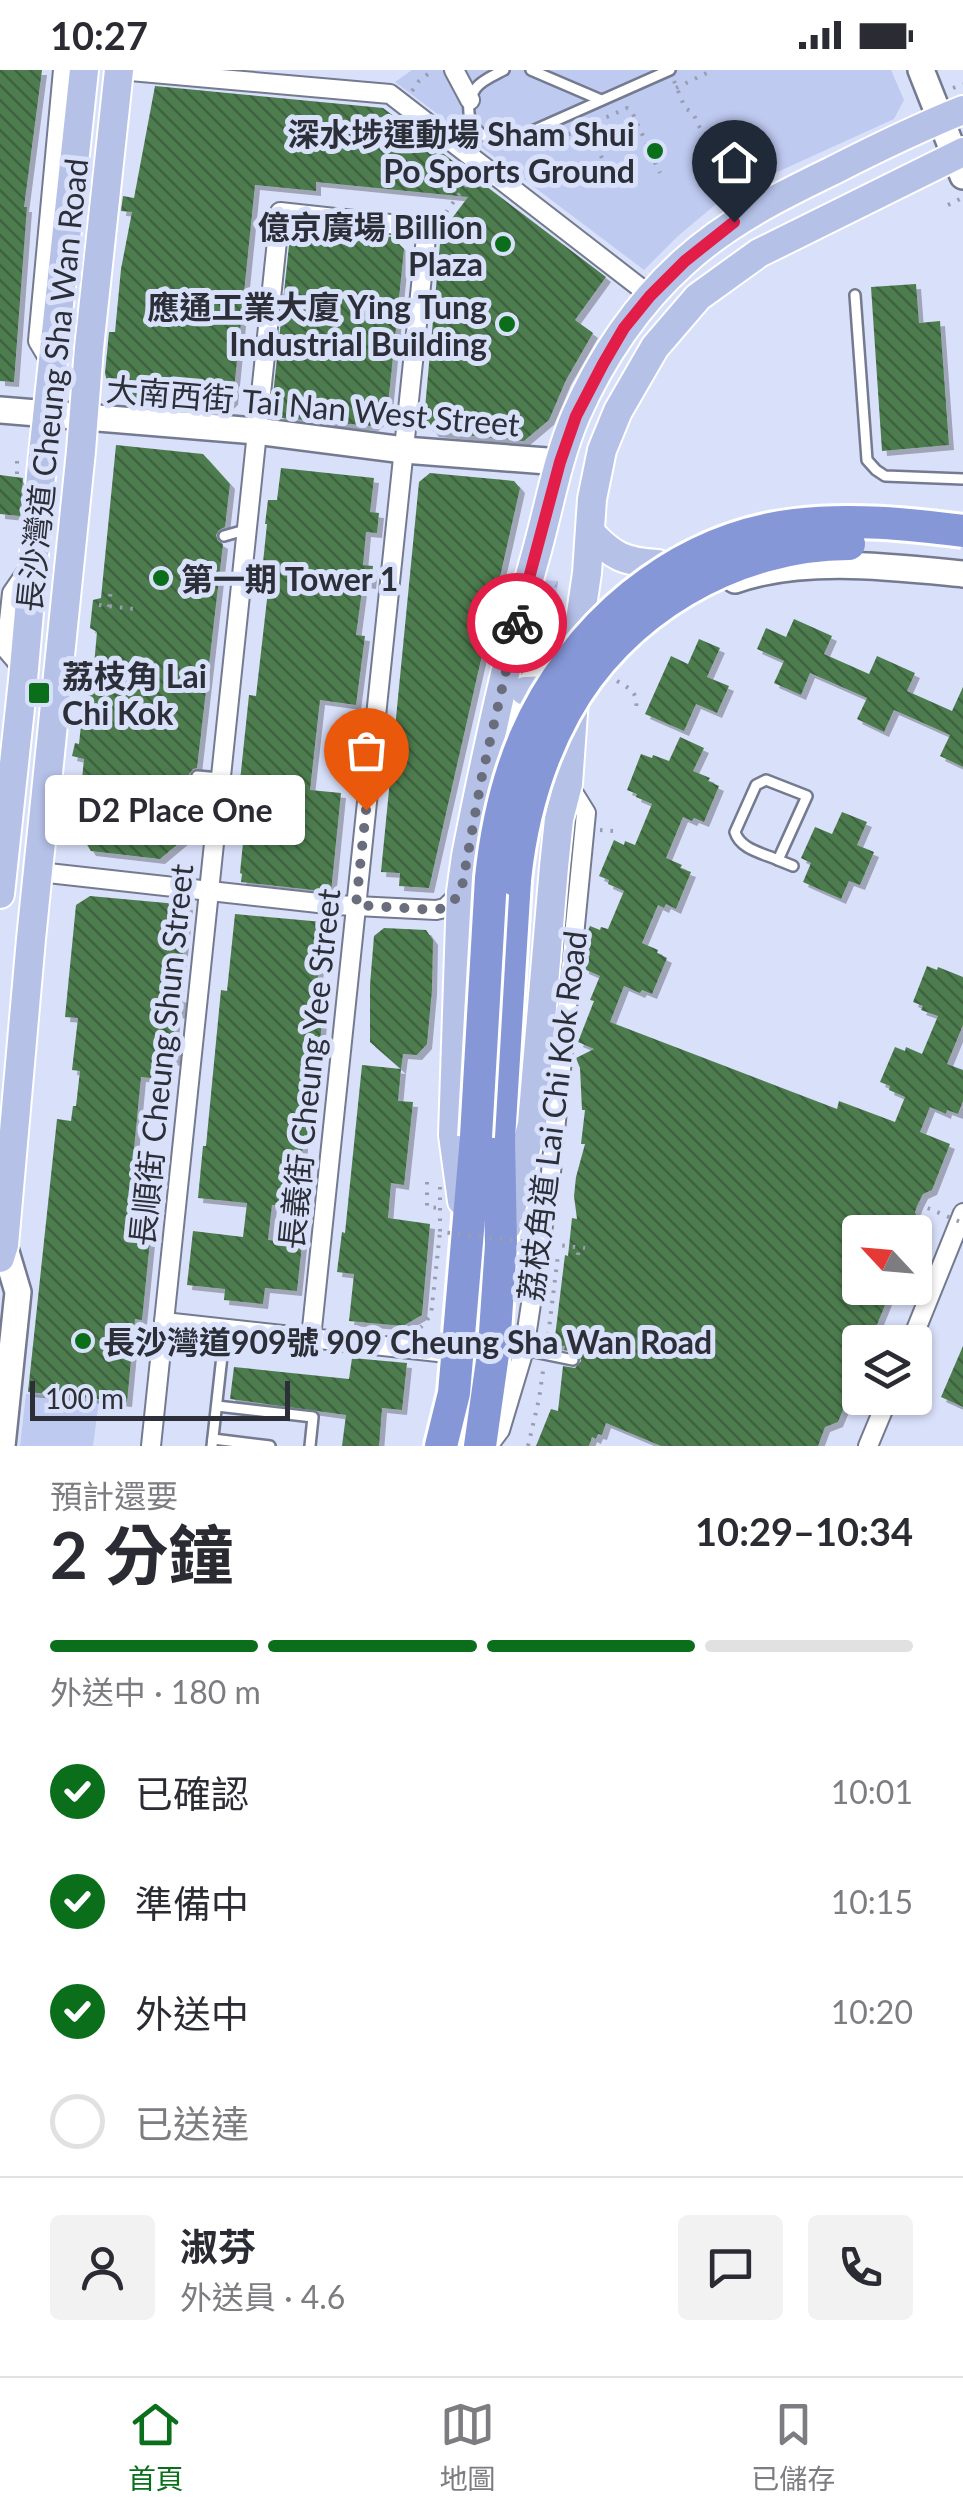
<!DOCTYPE html>
<html lang="zh-TW">
<head>
<meta charset="utf-8">
<style>
	body { margin:0; font-family:Lato,"Noto Sans TC",sans-serif; background:#f2f2f3; color:#2b2b33; height:100vh; display:flex; flex-direction:column; font-size:38px; white-space:nowrap }
	* { box-sizing:border-box; margin:0 }
	p { font-size:32px; color:#7c7c81 }
	.icon { flex:none; width:55px; height:55px; fill:none; stroke:currentColor; stroke-width:2; stroke-linecap:round; stroke-linejoin:round }
	.map { position:relative; height:1376px; overflow:hidden }
	.drawer { display:flex; flex-direction:column; background:#fff; flex:1 }
	.drawer>* { flex:none }
	.needle { width:65px; rotate:296deg }
	.buttons { position:absolute; left:842px; top:1145px; display:grid; gap:20px }
	.buttons a { display:grid; place-items:center; width:90px; height:90px; border-radius:10px; background:#fff; box-shadow:0 2px 8px #0004; font-size:50px }
	.scale { position:absolute; left:30px; bottom:25px; width:260px; box-sizing:border-box; padding-left:10px; border:5px solid #2c2f38; border-top:0; font-size:28px; line-height:35px; white-space:nowrap; color:#2c2f38; -webkit-text-stroke:8px #d9e0f9; paint-order:stroke }
	.pin { position:absolute; display:grid; place-items:center; width:85px; height:85px; color:#fff; margin:-102px -42px; border-radius:50% 50% 50% 0; rotate:-45deg; box-shadow:0 0 10px #0007 }
	.pin .icon { rotate:45deg }
	.courier { position:absolute; display:grid; place-items:center; width:100px; height:100px; margin:-50px; border:8px solid #e11d48; border-radius:50%; background:#fff; color:#222; box-shadow:0 2px 12px #0007 }
	.bubble { position:absolute; height:70px; border-radius:10px; background:#fff; box-shadow:0 2px 8px #0004; font-size:32px; font-weight:700; line-height:70px; text-align:center }
	.summary em { font-style:normal; font-weight:700 }
	.summary div { display:flex; flex-direction:column-reverse }
	.summary { display:flex; align-items:center; justify-content:space-between; height:170px; padding:0 50px }
	h1 { font-size:65px; font-weight:700; line-height:75px }
	.bar { display:grid; grid-template-columns:repeat(4,1fr); gap:15px 10px; align-content:center; height:120px; padding:0 50px }
	.bar i { height:12px; border-radius:8px; background:#e1e1e2 }
	.bar .on { background:#0a6e1b }
	.bar p { grid-column:span 4 }
	.line { display:flex; align-items:center; gap:25px; padding:0 50px; border-top:2px solid #e1e1e2 }
	.line div { flex:1 }
	.round { display:grid; place-items:center; flex:none; width:105px; height:105px; border-radius:10px; background:#f2f2f3 }
	ol { padding:0 50px; list-style:none }
	li { display:flex; align-items:center; gap:30px; height:110px }
	li p { margin-inline-start:auto }
	li .icon { padding:10px; border-radius:50%; background:#0a6e1b; color:#fff; stroke-width:4 }
	li:last-child { color:#7c7c81 }
	li i { width:55px; height:55px; border:5px solid #e1e1e2; border-radius:50% }
	.status { display:flex; justify-content:space-between; align-items:center; height:70px; padding:0 50px; background:#fff; direction:ltr }
	.status svg { height:28px; fill:currentColor }
	.menu { display:flex; justify-content:space-around; align-items:center; height:140px; border-top:2px solid #e1e1e2; background:#fff; font-size:28px; color:#7c7c81 }
	.menu a { display:grid; justify-items:center; gap:5px }
	.menu .on { color:#0a6e1b }
	.map>svg:first-child { display:block }
</style>
</head>
<body>
<div class="status"><b>10:27</b><svg viewBox="0 0 49 12"><path d="M0 12V9h3v3zM5 12V6h3v6zM10 12V3h3v9zM15 12V0h3v12zM26 1h20v11H26zM47 4h2v5h-2z"/></svg></div>
<div class="map">
<svg width="963" height="1376" viewBox="0 0 963 1376">
	<defs>
		<pattern id="forest-firs" width="22" height="20" patternUnits="userSpaceOnUse" patternTransform="scale(2.5)"><rect width="22" height="20" fill="#bfcaf1"/><path d="M5 1l3.5 6h-7zM16 11l3.5 6h-7z" fill="#a4aecf"/></pattern>
		<pattern id="building-back-hatch" width="6" height="6" patternUnits="userSpaceOnUse" patternTransform="scale(2.5)"><rect width="6" height="6" fill="#4e7d4f"/><path d="M-1 5l2 2M0 0l6 6M5-1l2 2" fill="none" stroke="#3e6140"/></pattern>
		<filter id="shadow"><feDropShadow dx="5" dy="5" stdDeviation="0" flood-color="#0004"/></filter>
	</defs>
	<rect width="100%" height="100%" fill="#d9e0f9"/>
	<path fill="url(#forest-firs)" d="M542,510L558,511L553,547H562V551L528,598L523,596Z"/>
	<g fill="#bfcaf1">
		<path d="M412,0H891L904,30L894,49L751,114L715,135L678,166L644,200L395,12Z"/>
		<path d="M26,1324L99,1331L93,1376H20Z"/>
	</g>
	<g fill="url(#building-back-hatch)" filter="url(#shadow)">
		<path d="M0,0H42L24,137H27L14,312L0,311Z"/>
		<path d="M155,16L383,38L606,207L575,250L593,263L566,310L549,350L524,371L434,362L424,349L441,163L468,127L316,112V121L255,115L233,330L224,338L125,329L112,321L108,316L105,303L109,262H115L121,199L132,142L121,141L123,126L134,128Z"/>
		<path d="M300,158L392,167L404,179L387,345L373,356L282,348L272,335L290,166Z"/>
		<path d="M916,214L919,253L940,251L949,375L882,381L871,217Z"/>
		<path d="M116,375L203,384L230,414L225,457L219,460L216,465L218,471L223,474L197,698L193,699L189,704L190,710L196,714L190,764L160,789L91,781L77,759L84,689L72,686L75,673L79,674L83,636L86,630L84,624L86,598L94,595L97,562L90,558L93,530L101,528Z"/>
		<path d="M281,398L374,408L370,442L379,443L377,463L366,462L363,495L373,496L371,514L363,513L356,565L365,566L356,635L320,630L310,720L341,723L331,822L241,812L242,804L240,803L249,712L240,711L249,625L256,626L270,503L262,502L267,454H265L268,430H277Z"/>
		<path d="M430,403L514,411L520,418L491,547L500,549L494,575L485,572L429,818L399,816L400,803L381,802L419,412Z"/>
		<path d="M0,405L23,408L20,446L0,444Z"/>
		<path d="M794,549L832,566L824,584L869,604L877,586L915,603L907,621L952,641L963,617V697L940,686L950,665L894,640L884,662L857,649L867,628L810,603L801,625L774,613L784,591L757,579L766,558L786,567Z"/>
		<path d="M699,569L720,578L707,607L729,616L717,643L696,634L684,661L645,644L671,586L688,594Z"/>
		<path d="M680,667L704,678L693,701L710,708L708,711L719,716L704,752L694,748L692,751L683,747L666,788L682,795L680,798L691,802L676,839L666,834L664,838L658,835L642,873L658,880L657,883L667,888L652,924L642,920L640,923L624,916L610,952L837,1039L839,1031L895,1052L905,1027L889,1020L890,1016L880,1012L895,977L905,981L906,977L922,984L938,946L921,940L923,936L913,932L927,896L937,900L938,897L963,907V955L947,994L963,1000V1031L958,1044L947,1040L946,1044L930,1037L920,1062L950,1074L932,1120L923,1124L918,1134L915,1142L919,1152L915,1162H860V1218H892L870,1272H860V1298L838,1352L825,1357L818,1376H661L606,1353L602,1365L598,1364L596,1369L592,1367L589,1376H536L551,1339L558,1341L563,1296L575,1298L581,1291L578,1283L564,1280L565,1276L554,1275L565,1185L568,1186L572,1148L577,1149L574,1126L576,1107L585,1074H581L585,1040H582L580,998L576,988L594,979L578,972L594,931L590,930L600,906L584,899L587,863L590,856L600,860L601,857L608,859L624,821L608,814L609,810L599,806L614,770L624,775L625,771L635,775L652,734L636,727L637,724L627,720L641,684L652,688L653,685L669,691Z"/>
		<path d="M842,742L867,752L857,775L874,782L860,815L849,811L841,829L803,812L811,793L801,788L815,757L832,764Z"/>
		<path d="M90,826L188,835L178,927L183,928L181,944L176,943L173,975H178L176,991L171,990L170,1010L141,1007L134,1079L159,1082L142,1250L135,1249L127,1332L28,1322L57,1049L71,1051L73,1036H76L80,1001L72,1000L78,948L65,947L76,835Z"/>
		<path d="M235,844L323,852L316,930H324L311,1066L304,1065L297,1137L272,1135L268,1170L302,1174L297,1221L265,1218L263,1234L224,1230L225,1219L187,1215L193,1161L243,1167L247,1133L198,1128L203,1076H206L221,920L227,921Z"/>
		<path d="M384,858L426,860L433,870L432,920L427,974L417,985L403,984L401,999L370,972V915L374,866Z"/>
		<path d="M362,995L401,999L398,1031L413,1032L404,1115L391,1113L388,1148L430,1154L422,1245L403,1256L349,1251L354,1204L337,1202L342,1162L345,1163Z"/>
		<path d="M963,1276V1337L941,1327Z"/>
		<path d="M352,1288L407,1293L402,1340L382,1338L379,1376H342L346,1345L230,1329L234,1297L349,1309Z"/>
	</g>
	<g fill="none" stroke-linecap="round" stroke-linejoin="round">
		<defs>
			<g id="lane">
				<path d="M504,0C495,5 483,9 476,18C456,45 480,77 512,70L670,0"/>
				<path d="M531,0L601,30"/>
				<path d="M855,225L867,390L876,400L885,406L963,409"/>
				<path d="M224,466L245,460"/>
				<path d="M197,706L220,708"/>
				<path d="M766,710L807,726L778,790C762,783 740,779 735,762L756,715Z"/>
				<path d="M778,790L793,796"/>
				<path d="M524,1280L573,1290"/>
				<path d="M217,1336L313,1347L310,1376"/>
				<path d="M213,1369L270,1376"/>
				<path d="M212,1376L225,1259"/>
			</g>
			<g id="street">
				<path d="M119,0L390,24L651,226"/>
				<path d="M454,0L470,30"/>
				<path d="M53,296L38,271L63,0"/>
				<path d="M24,600L6,579L12,523L32,494"/>
				<path d="M39,802L336,835L436,840L445,838L461,823"/>
				<path d="M164,1252L456,1284"/>
				<path d="M911,1272L963,1143"/>
				<path d="M151,1376L280,142L427,158L311,1268"/>
				<path d="M488,1376L500,1360L524,1280L551,1102L586,743L568,714"/>
				<path d="M868,1376L888,1328"/>
			</g>
			<g id="secondary">
				<path d="M921,0L963,106"/>
				<path d="M0,340L256,361L404,380L560,392"/>
				<path d="M735,510C803,486 892,497 963,504"/>
				<path d="M493,675C517,630 547,585 585,551"/>
				<path d="M2,1376L18,1222L4,1175"/>
			</g>
			<g id="primary">
				<path d="M590,462C613,487 625,492 658,494"/>
				<path d="M525,621C540,620 554,619 565,631"/>
				<path d="M0,824L23,610L42,394L84,0"/>
				<path d="M462,1131L453,1065L461,822L466,786C486,684 508,583 536,484C549,438 557,389 576,345C601,288 638,233 684,192C728,152 780,126 832,101C875,79 918,58 963,40"/>
				<path d="M507,1156L532,1054L554,797L559,749L568,714L579,557L587,503L592,429L602,380L618,341L655,277L698,227L759,183L963,82"/>
				<path d="M0,1188L4,1175L31,869L81,381L89,278L119,0"/>
			</g>
			<g id="highway">
				<path d="M441,1376L454,1323L476,1067"/>
				<path d="M480,1376L494,1277L501,1175L499,1069L515,810"/>
			</g>
		</defs>
		<use href="#lane" stroke="#747b90" stroke-width="14"/>
		<use href="#street" stroke="#747b90" stroke-width="22"/>
		<use href="#secondary" stroke="#747b90" stroke-width="30"/>
		<use href="#primary" stroke="#fff" stroke-width="32"/>
		<use href="#highway" stroke="#fff" stroke-width="38"/>
		<g stroke="#989db0" stroke-width="4" stroke-dasharray="2.5 8" stroke-linecap="butt">
			<path d="M674,11L685,38L693,43L725,112"/>
			<path d="M676,18L713,0"/>
			<path d="M953,18L963,14"/>
			<path d="M412,21L419,11L433,0"/>
			<path d="M588,57L615,117"/>
			<path d="M549,73L627,38L632,42L660,103"/>
			<path d="M948,135L962,128"/>
			<path d="M440,151L472,106"/>
			<path d="M17,391V406"/>
			<path d="M99,535L134,539"/>
			<path d="M109,537L111,518"/>
			<path d="M617,611C632,620 638,622 636,641"/>
			<path d="M600,760L614,761"/>
			<path d="M427,1112V1137L440,1138"/>
			<path d="M578,1185L579,1177"/>
			<path d="M410,1260L421,1257L431,1245L440,1162"/>
			<path d="M547,1275L558,1185"/>
			<path d="M528,1376L539,1329L544,1294"/>
		</g>
		<use href="#lane" stroke="#fff" stroke-width="9"/>
		<use href="#street" stroke="#fff" stroke-width="18"/>
		<use href="#secondary" stroke="#fff" stroke-width="25"/>
		<use href="#primary" stroke="#b6c1e8" stroke-width="28"/>
		<use href="#highway" stroke="#8697d8" stroke-width="32"/>
		<defs>
			<g id="highway-bridge">
				<path d="M515,810C521,751 536,695 565,642C620,541 734,474 849,474"/>
				<path d="M476,1067L491,808C496,760 506,713 525,668C572,558 675,469 795,455C850,448 909,454 963,461"/>
			</g>
		</defs>
		<use href="#highway-bridge" stroke="#fff" stroke-width="38" stroke-linecap="butt"/>
		<g stroke="#989db0" stroke-width="4" stroke-dasharray="2.5 8" stroke-linecap="butt">
			<path d="M440,1117V1162L585,1178"/>
			<path d="M918,1134L963,1153"/>
		</g>
		<use href="#highway-bridge" stroke="#8697d8" stroke-width="32"/>
	</g>
	<g fill="none" stroke-linecap="round" stroke-linejoin="round">
		<path stroke="#696d7c" stroke-width="10" stroke-dasharray="0 18" d="M366,740L356,835L436,840C448,837 454,831 461,822L482,706L517,553"/>
		<path stroke="#e11d48" stroke-width="12" d="M517,553L560,392L576,346L603,294L624,258L650,226L685,191L734,152"/>
	</g>
	<g fill="#0a6e1b" stroke="#d9e0f9" stroke-width="4">
		<circle cx="655" cy="81" r="10"/>
		<circle cx="503" cy="174" r="10"/>
		<circle cx="507" cy="254" r="10"/>
		<circle cx="161" cy="508" r="10"/>
		<rect x="27" y="611" width="24" height="24" rx="5"/>
		<circle cx="83" cy="1271" r="10"/>
	</g>
	<g text-anchor="middle" dominant-baseline="central" stroke-width="10" stroke-linejoin="round" paint-order="stroke">
		<g font-size="32" font-weight="bold" fill="#2c2f38" stroke="#d9e0f9" text-anchor="end">
			<text x="635" y="63">深水埗運動場 Sham Shui<tspan x="635" dy="37">Po Sports Ground</tspan></text>
			<text x="483" y="156">億京廣場 Billion<tspan x="483" dy="37">Plaza</tspan></text>
			<text x="487" y="236">應通工業大廈 Ying Tung<tspan x="487" dy="37">Industrial Building</tspan></text>
			<text x="181" y="508" text-anchor="start">第一期 Tower 1</text>
			<text x="62" y="605" text-anchor="start">荔枝角 Lai<tspan x="62" dy="37">Chi Kok</tspan></text>
			<text x="103" y="1271" text-anchor="start">長沙灣道909號 909 Cheung Sha Wan Road</text>
		</g>
		<g font-size="32" fill="#2c2f38" stroke="#d9e0f9">
			<text transform="translate(52 315) rotate(-84)">長沙灣道 Cheung Sha Wan Road</text>
			<text transform="translate(313 336) rotate(5)">大南西街 Tai Nan West Street</text>
			<text transform="translate(161 985) rotate(-84)">長順街 Cheung Shun Street</text>
			<text transform="translate(309 999) rotate(-84)">長義街 Cheung Yee Street</text>
			<text transform="translate(552 1046) rotate(-83)">荔枝角道 Lai Chi Kok Road</text>
		</g>
	</g>
</svg>
<div class="buttons">
<a><svg class="needle" viewBox="-14 -14 28 28"><path d="M0-13l5 13h-10z" fill="#e53935"/><path d="M0 13l5-13h-10z" fill="#7c7c81"/></svg></a>
<a><svg class="icon" aria-label="layers" viewBox="0 0 24 24"><path d="M12 4l9 5-9 5-9-5zM3 14l9 5 9-5"/></svg></a>
</div>
<div class="scale">100 m</div>
<div class="pin" style="left:366px;top:740px;background:#ea580c"><svg class="icon" aria-label="bag" viewBox="0 0 24 24"><path d="M5 8h14l-1 12H6zM9 8a3 3 0 0 1 6 0"/></svg></div>
<div class="pin" style="left:734px;top:152px;background:#1f2937"><svg class="icon" aria-label="home" viewBox="0 0 24 24"><path d="M3 11l9-7 9 7M6 9v11h12V9"/></svg></div>
<div class="courier" style="left:517px;top:553px"><svg class="icon" aria-label="bike" viewBox="0 0 24 24"><circle cx="6" cy="16" r="4"/><circle cx="18" cy="16" r="4"/><path d="M6 16l4-8h5l3 8M10 8l3 8H6M13 5h3"/></svg></div>
<div class="bubble" style="left:45px;top:705px;width:260px">D2 Place One</div>
</div>
<section class="drawer">
<div class="summary"><div><h1>2 分鐘</h1><p>預計還要</p></div><em>10:29–10:34</em></div>
<div class="bar"><i class="on"></i><i class="on"></i><i class="on"></i><i></i><p>外送中 · 180 m</p></div>
<ol>
<li><svg class="icon" aria-label="check" viewBox="0 0 24 24"><path d="M5 12l5 5 9-10"/></svg>已確認<p>10:01</p></li>
<li><svg class="icon" aria-label="check" viewBox="0 0 24 24"><path d="M5 12l5 5 9-10"/></svg>準備中<p>10:15</p></li>
<li><svg class="icon" aria-label="check" viewBox="0 0 24 24"><path d="M5 12l5 5 9-10"/></svg>外送中<p>10:20</p></li>
<li><i></i>已送達</li>
</ol>
<div class="line" style="height:180px"><a class="round"><svg class="icon" aria-label="person" viewBox="0 0 24 24"><circle cx="12" cy="8" r="4"/><path d="M4 21q1-7 8-7t8 7"/></svg></a><div><b>淑芬</b><p>外送員 · 4.6</p></div><a class="round"><svg class="icon" aria-label="chat" viewBox="0 0 24 24"><path d="M4 5h16v11H9l-5 4z"/></svg></a><a class="round"><svg class="icon" aria-label="phone" viewBox="0 0 24 24"><path d="M5 4h4l2 5-3 2q2 4 5 5l2-3 5 2v4C11 20 4 13 5 4z"/></svg></a></div>
</section>
<nav class="menu">
<a class="on"><svg class="icon" aria-label="home" viewBox="0 0 24 24"><path d="M3 11l9-7 9 7M6 9v11h12V9"/></svg>首頁</a>
<a><svg class="icon" aria-label="map" viewBox="0 0 24 24"><path d="M3 6l6-2 6 2 6-2v14l-6 2-6-2-6 2zM9 4v14M15 6v14"/></svg>地圖</a>
<a><svg class="icon" aria-label="saved" viewBox="0 0 24 24"><path d="M7 4h10v16l-5-4-5 4z"/></svg>已儲存</a>
</nav>
</body>
</html>
